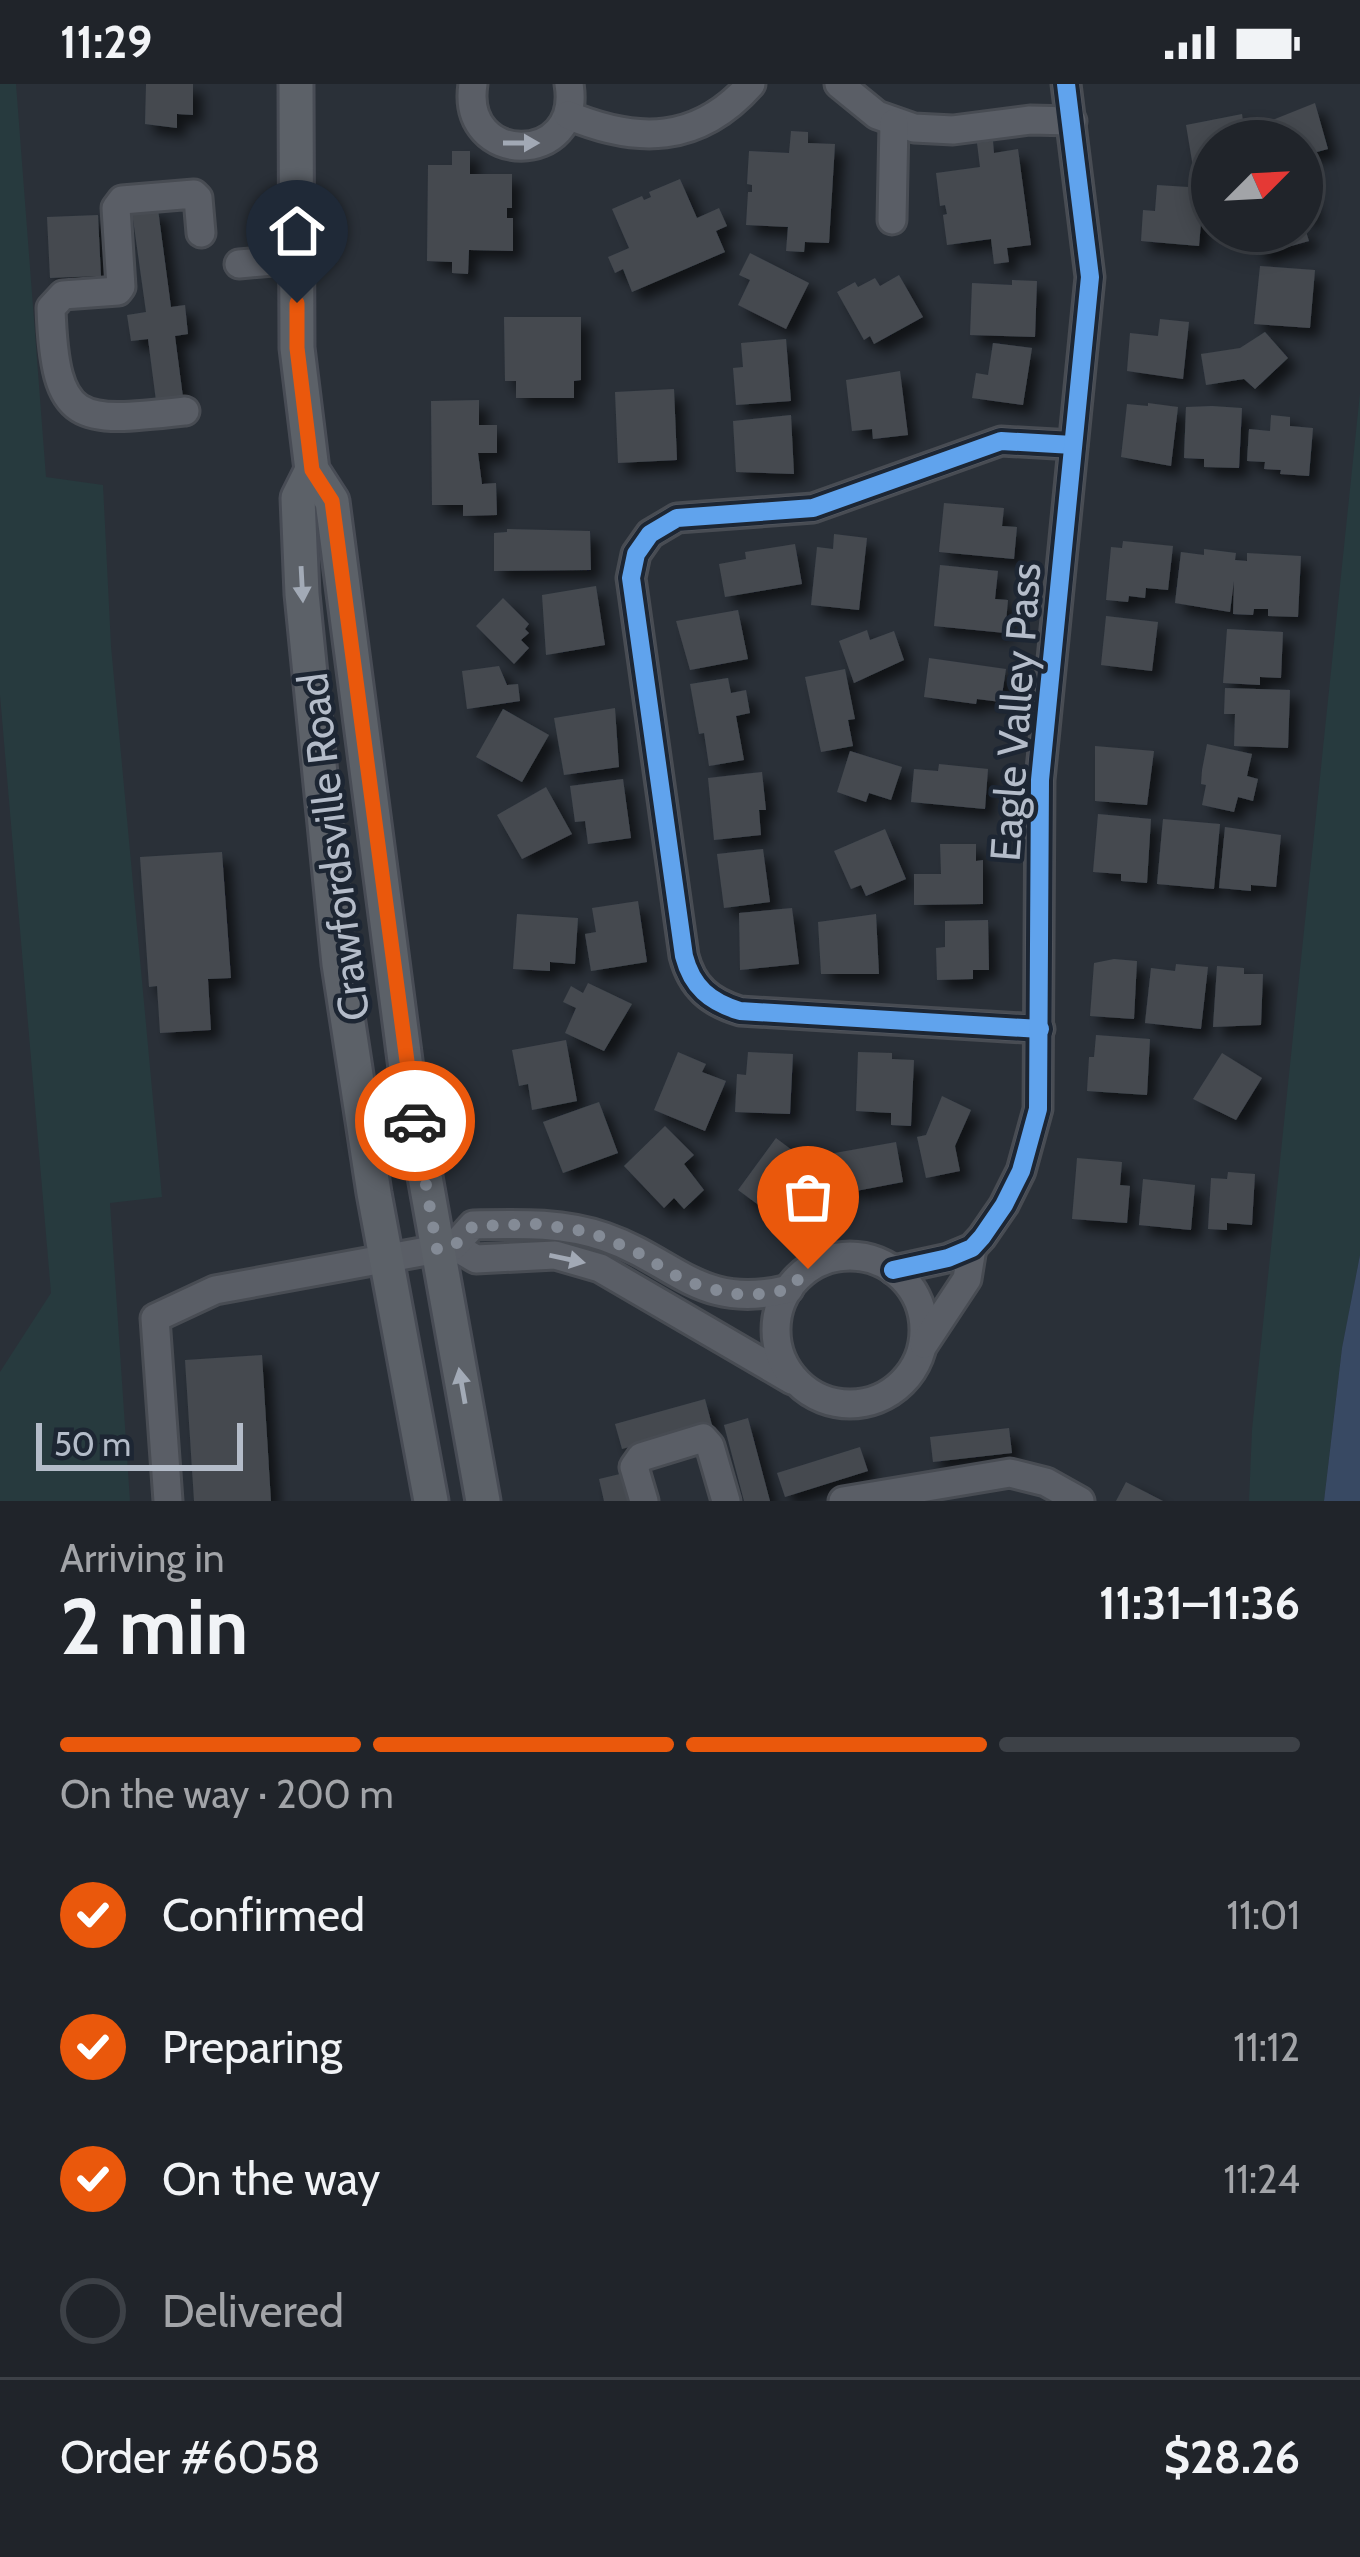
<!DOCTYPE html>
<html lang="en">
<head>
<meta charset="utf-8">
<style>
	body { margin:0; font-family:Cabin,sans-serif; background:#2d3036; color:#f1f3f6; height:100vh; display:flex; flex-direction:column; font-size:45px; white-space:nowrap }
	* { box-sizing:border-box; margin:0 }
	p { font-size:39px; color:#a2a4a8 }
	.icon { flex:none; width:66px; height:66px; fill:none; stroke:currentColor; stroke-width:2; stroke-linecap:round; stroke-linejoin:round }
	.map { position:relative; height:1417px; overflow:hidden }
	.details { display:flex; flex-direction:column; background:#20242a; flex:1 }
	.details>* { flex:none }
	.needle { width:78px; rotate:66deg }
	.controls { position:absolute; left:1191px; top:36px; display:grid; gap:24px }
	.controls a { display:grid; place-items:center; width:132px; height:132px; border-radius:50%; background:#20242a; box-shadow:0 6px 18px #0003,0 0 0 3px #3d4147; font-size:60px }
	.scale { position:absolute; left:36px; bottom:30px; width:207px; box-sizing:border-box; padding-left:12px; border:6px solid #b4bcc9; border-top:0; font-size:33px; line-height:42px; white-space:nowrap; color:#b4bcc9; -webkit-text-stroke:9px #1d2633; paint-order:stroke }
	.pin { position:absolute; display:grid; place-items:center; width:102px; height:102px; color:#fff; margin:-123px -51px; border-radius:50% 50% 50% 0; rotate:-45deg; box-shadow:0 0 12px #0007 }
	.pin .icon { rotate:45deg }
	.courier { position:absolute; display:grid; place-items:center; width:120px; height:120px; margin:-60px; border:9px solid #ea580c; border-radius:50%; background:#fff; color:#222; box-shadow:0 3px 15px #0007 }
	.head em { font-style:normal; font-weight:700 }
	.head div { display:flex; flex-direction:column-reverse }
	.head { display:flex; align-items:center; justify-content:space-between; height:204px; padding:0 60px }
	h1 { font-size:78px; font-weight:700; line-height:90px }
	.bar { display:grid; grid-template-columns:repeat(4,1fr); gap:18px 12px; align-content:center; height:144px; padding:0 60px }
	.bar i { height:15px; border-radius:9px; background:#3d4147 }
	.bar .on { background:#ea580c }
	.bar p { grid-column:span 4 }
	.line { display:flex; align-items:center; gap:30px; padding:0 60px; border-top:3px solid #3d4147 }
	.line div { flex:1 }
	ol { padding:0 60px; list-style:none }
	li { display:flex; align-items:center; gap:36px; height:132px }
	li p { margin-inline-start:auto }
	li .icon { padding:12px; border-radius:50%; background:#ea580c; color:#fff; stroke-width:4 }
	li:last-child { color:#a2a4a8 }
	li i { width:66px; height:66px; border:6px solid #3d4147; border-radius:50% }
	.status { display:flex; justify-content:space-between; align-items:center; height:84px; padding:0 60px; background:#20242a; direction:ltr }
	.status svg { height:33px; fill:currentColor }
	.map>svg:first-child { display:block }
</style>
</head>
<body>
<div class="status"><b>11:29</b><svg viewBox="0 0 49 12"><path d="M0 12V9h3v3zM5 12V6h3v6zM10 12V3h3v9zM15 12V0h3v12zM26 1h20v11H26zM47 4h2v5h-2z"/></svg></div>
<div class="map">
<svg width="1360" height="1417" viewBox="0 0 1360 1417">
	<defs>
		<filter id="shadow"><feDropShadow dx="9" dy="9" stdDeviation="6" flood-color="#0009"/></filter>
	</defs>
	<rect width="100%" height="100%" fill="#2a3038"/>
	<g fill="#273a3e">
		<path d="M0,0H16L46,393L103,401L111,562L162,1113L110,1119L130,1417H0V1288L51,1209L0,611Z"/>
		<path d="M1360,309V1171L1342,1264L1324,1417H1249L1252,1346Z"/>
	</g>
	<path fill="#384963" d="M1360,1171V1417H1324L1342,1264Z"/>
	<g fill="#444950" filter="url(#shadow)">
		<path d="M146,0H193V31L177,30V44L145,40Z"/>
		<path d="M1315,19L1328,65L1302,72V57H1259L1255,43Z"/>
		<path d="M1242,30L1246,57H1212V93H1208L1206,81L1193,83L1186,41Z"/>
		<path d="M791,47L808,48V59L835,60L829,159L805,158L804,168L786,167L788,143L746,141L748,108H752V101L747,100L749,67L789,69Z"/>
		<path d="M993,57L994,69L1018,65L1031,161L1007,164L1009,178L994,180L991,155L947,161L943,131L947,130L945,121L940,122L936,89L980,83L977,59Z"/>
		<path d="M452,67H470V90H512V124H507V134H513V167L469,166L468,190L452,189V178L427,177L428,81H452Z"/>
		<path d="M680,95L697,134L719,124L727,142L716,147L725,168L632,208L623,185L615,189L608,173L629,164L612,125L642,112L644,116L651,113L649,108Z"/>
		<path d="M1157,101L1204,104L1199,162L1141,157L1143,126L1155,127Z"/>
		<path d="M1307,110L1314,132L1302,136V111Z"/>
		<path d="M158,125L171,223L185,221L188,250L175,252L183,313L156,317L148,255L131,257L127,231L146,228L132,128Z"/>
		<path d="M98,131L101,192L50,194L47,133Z"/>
		<path d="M1303,138L1309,157L1259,171L1252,147H1302Z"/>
		<path d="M750,169L809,199L786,245L738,221L750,196L739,191Z"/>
		<path d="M1260,182L1315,186L1310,244L1254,240Z"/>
		<path d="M899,191L923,233L874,260L870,252L864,256L837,208L855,198L858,203L875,194L880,202Z"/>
		<path d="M1012,196L1037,197L1035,253L970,251L972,199L1012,201Z"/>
		<path d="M504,233H581V296L574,297V314H516V297H505Z"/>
		<path d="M1160,235L1189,238L1183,295L1127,287L1130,249L1158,252Z"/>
		<path d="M1265,248L1288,274L1255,305L1244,295L1206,301L1201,270L1240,264Z"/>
		<path d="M786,255L791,317L736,321L733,284L743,283L741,259Z"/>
		<path d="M993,259L1032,264L1023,321L972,314L976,289L988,291Z"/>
		<path d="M900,287L908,351L873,355L872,345L852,347L846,296Z"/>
		<path d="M674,305L677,376L618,379L615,308Z"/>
		<path d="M479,316V341H497V369H478L482,400L496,399L497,431L463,432V421H432L431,317Z"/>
		<path d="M1148,319L1178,323L1171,382L1121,373L1127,320L1148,322Z"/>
		<path d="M1212,322L1242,324L1239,384L1204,383V375L1184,374L1186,323Z"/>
		<path d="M791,331L794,390L736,388L733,337Z"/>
		<path d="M1271,331L1290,333V342L1313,344L1309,392L1280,390L1281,386L1264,385L1265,378L1247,377L1249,345L1270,347Z"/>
		<path d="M944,419L1004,424L1002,442L1017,443L1014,475L939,468Z"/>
		<path d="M507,445L590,447L591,486L494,487V449L507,448Z"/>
		<path d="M834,450L867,454L859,526L811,521L817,463L833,465Z"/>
		<path d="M1123,457L1173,462L1168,506L1146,504L1145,514L1129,512L1128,518L1106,516L1111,463L1122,464Z"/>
		<path d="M795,460L802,500L725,513L719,480L746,475L745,468Z"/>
		<path d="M1204,465L1236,469L1235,476L1247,477V469L1301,472L1298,533L1268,532V525H1254L1253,531L1233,530L1234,497L1230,528L1175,519L1181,468L1204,471Z"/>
		<path d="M940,481L998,487L995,515L1008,516L1005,549L934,542Z"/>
		<path d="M596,502L605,561L546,571L542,511Z"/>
		<path d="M503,514L529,540L525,545L529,549L521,556L529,564L514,580L476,542Z"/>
		<path d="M738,526L748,575L690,586L676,537Z"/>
		<path d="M1106,532L1158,538L1152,587L1101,581Z"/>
		<path d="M1227,545L1283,548L1281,594L1260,593V601L1223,599Z"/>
		<path d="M867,546L870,556L894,547L904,576L854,599L839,557Z"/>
		<path d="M929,574L1006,585L1001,618L977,615L976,620L924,613Z"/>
		<path d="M499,582L507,601L518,600L520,617L467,625L462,587Z"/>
		<path d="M845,585L855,635L848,636L853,662L821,668L805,593Z"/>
		<path d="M728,594L731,609L746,606L750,629L736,632L744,676L709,682L704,649L699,650L690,600Z"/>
		<path d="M1225,604L1290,606L1288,664L1234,662L1235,630H1224Z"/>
		<path d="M615,624L619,683L564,691L554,634Z"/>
		<path d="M503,625L549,651L522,698L476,673Z"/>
		<path d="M1207,660L1252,670L1247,692L1258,695L1253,717L1238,713L1234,728L1202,721L1206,701L1201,700L1202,686Z"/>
		<path d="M1095,662L1154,667L1147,721L1095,717Z"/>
		<path d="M850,667L902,683L891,716L869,709L866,718L837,708Z"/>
		<path d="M939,680L988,685L985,725L911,718L914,685L938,687Z"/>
		<path d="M762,688L766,726H759L761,751L714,756L708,694Z"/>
		<path d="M623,695L631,754L588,760L585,737L575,738L570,702Z"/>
		<path d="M546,703L572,750L522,775L497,731Z"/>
		<path d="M1098,730L1151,735L1147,799L1121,797V790L1093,788Z"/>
		<path d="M1163,735L1220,740L1214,805L1157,800Z"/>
		<path d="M1225,743L1281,751L1276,803L1251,801V807L1219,804Z"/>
		<path d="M885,745L906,795L866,812L861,801L851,805L834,767Z"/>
		<path d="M940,760H976V777L983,776V820L914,821V790H941Z"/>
		<path d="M763,765L770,818L724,824L717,770Z"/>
		<path d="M222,768L231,894L208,895L211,946L160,949L157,902L149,903L140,773Z"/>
		<path d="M638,817L647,878L591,887L585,850L596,848L592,824Z"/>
		<path d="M792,824L799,880L740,886L739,829Z"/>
		<path d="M517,830L578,834L575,880L550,878V887L513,885Z"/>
		<path d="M876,830L879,890H821L818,838Z"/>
		<path d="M988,836L989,886H973V895L937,896L936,864L945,863V837Z"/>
		<path d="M1114,875L1137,877L1134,935L1090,932L1094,879Z"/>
		<path d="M1176,880L1208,883L1201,945L1145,939L1151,884L1175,887Z"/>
		<path d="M1217,882L1244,884V890H1263L1261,941L1213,943Z"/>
		<path d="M588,899L632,920L604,967L565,949L576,924L563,918L571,902L583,909Z"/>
		<path d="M1096,951L1150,955L1147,1011L1087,1007L1089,973H1094Z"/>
		<path d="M566,956L577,1017L532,1026L528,1000L519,1002L512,966Z"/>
		<path d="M678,968L706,980L702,988L726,997L705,1047L654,1026Z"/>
		<path d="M748,968L793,970L790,1030L735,1028L737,990L746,991Z"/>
		<path d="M858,968L892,969V975L914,976L911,1042L891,1041V1029L856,1027Z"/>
		<path d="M1222,969L1262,994L1236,1036L1193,1015Z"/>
		<path d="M942,1012L971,1026L955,1062L960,1087L926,1094L917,1053L926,1051Z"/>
		<path d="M599,1018L618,1069L563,1089L543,1038Z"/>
		<path d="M665,1042L694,1071L684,1080L704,1106L684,1125L674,1114L664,1124L624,1082Z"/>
		<path d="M776,1054L817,1085L793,1116L800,1122L786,1141L738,1106Z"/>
		<path d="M896,1058L903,1098L856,1107L854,1102L835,1105L829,1070Z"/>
		<path d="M1077,1074L1122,1078L1120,1101L1130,1102L1127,1139L1072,1135Z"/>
		<path d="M1228,1088L1255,1090L1252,1141L1227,1139V1146L1208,1145L1211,1094L1227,1095Z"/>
		<path d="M1143,1095L1195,1101L1191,1146L1139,1141Z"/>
		<path d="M262,1271L271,1417H194L185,1276Z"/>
		<path d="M705,1315L712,1341L622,1365L615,1340Z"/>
		<path d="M748,1334L770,1417H744L724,1341Z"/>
		<path d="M1009,1344L1012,1369L933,1378L930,1353Z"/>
		<path d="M860,1363L868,1387L785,1413L777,1389Z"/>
		<path d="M624,1389L631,1417H604L599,1395Z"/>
		<path d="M1126,1398L1163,1417H1116Z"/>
	</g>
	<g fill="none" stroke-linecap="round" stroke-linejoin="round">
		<defs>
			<g id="minor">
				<path d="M473,0C460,83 583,83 569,0"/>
				<path d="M839,0L877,31L914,44L953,46L1030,36L1072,37"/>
				<path d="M568,31C637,60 698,60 751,0"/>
				<path d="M892,136L894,39"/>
				<path d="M239,180L296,175"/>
				<path d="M185,327C78,339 55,342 51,224L63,211L118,207L121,203L116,124L122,116L194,110L198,114L201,149"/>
				<path d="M1040,945L740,927C710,918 692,903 684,872L631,494L636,470L650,450L677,434L813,424L1001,357L1073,361"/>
				<path d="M454,1162L476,1175L555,1171L600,1184L792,1296"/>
				<circle cx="850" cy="1246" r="74"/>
				<path d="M893,1186L948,1174L972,1164L982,1153L1004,1121L1021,1087L1038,1025L1040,696L1090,193L1066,0"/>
				<path d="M924,1260L967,1195L972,1164"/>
				<path d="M168,1417L155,1234L215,1206L454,1162L473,1141C518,1140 562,1138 605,1153C677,1178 700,1227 789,1205"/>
				<path d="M644,1417L634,1383L641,1373L703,1354L710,1362L726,1417"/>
				<path d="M843,1417L1010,1389L1046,1398L1080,1417"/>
			</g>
			<g id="major">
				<path d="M296,0L297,264L312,386L332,417L407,992L483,1417"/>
				<path d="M312,386L298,414L302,510L339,880L374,1109L431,1417"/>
			</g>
		</defs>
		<use href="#minor" stroke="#484c53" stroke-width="33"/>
		<use href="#major" stroke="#484c55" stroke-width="39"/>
		<use href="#minor" stroke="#5a5e66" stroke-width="27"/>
		<use href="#major" stroke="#5c6168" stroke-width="33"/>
		<defs>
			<g id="cycleway">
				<path d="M1040,945L740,927C710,918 692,903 684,872L631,494L636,470L650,450L677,434L813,424L1001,357L1073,361"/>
				<path d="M893,1186L948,1174L972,1164L982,1153L1004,1121L1021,1087L1038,1025L1040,696L1090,193L1066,0"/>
			</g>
		</defs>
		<use href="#cycleway" stroke="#1d2633" stroke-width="26"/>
		<use href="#cycleway" stroke="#60a3ed" stroke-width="18"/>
	</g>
	<defs><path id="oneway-solid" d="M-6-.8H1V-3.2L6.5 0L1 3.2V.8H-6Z" transform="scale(3)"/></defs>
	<g fill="#a2a9b5">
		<use href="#oneway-solid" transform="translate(521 59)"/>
		<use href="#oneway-solid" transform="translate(567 1175) rotate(12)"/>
	</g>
	<g fill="#a2aab6">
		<use href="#oneway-solid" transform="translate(302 500) rotate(87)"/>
		<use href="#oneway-solid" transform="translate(462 1302) rotate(-100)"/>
	</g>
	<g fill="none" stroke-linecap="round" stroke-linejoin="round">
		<path stroke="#848b96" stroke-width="12" stroke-dasharray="0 21.6" d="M415,1037L437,1165L454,1162L473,1142L537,1140L590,1148L635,1167L685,1197L730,1210H766L789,1205L808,1185"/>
		<path stroke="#ea580c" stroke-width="15" d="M297,219V264L312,386L332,417L415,1037"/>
	</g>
	<g text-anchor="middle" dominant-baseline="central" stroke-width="9" stroke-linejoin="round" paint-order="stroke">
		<g font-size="42" fill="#b4bcc9" stroke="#1d2633">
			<text transform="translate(1015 628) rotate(-86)">Eagle Valley Pass</text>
			<text transform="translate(333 763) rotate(-97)">Crawfordsville Road</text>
		</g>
	</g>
</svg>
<div class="controls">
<a><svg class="needle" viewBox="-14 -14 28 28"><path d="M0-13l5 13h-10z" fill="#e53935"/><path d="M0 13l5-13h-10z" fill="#a2a4a8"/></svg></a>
</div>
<div class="scale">50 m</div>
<div class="pin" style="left:808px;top:1185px;background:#ea580c"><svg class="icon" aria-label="bag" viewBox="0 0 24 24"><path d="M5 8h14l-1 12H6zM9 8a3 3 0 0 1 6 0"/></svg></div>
<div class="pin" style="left:297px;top:219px;background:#1f2937"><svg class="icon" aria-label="home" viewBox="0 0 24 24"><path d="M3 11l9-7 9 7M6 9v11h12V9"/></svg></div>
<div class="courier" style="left:415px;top:1037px"><svg class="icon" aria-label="car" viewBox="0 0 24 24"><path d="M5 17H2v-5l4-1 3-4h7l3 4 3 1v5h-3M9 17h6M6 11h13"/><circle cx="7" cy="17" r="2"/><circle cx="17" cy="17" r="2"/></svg></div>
</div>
<section class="details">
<div class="head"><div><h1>2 min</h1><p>Arriving in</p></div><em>11:31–11:36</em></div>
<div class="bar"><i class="on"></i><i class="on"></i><i class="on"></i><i></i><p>On the way · 200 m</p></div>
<ol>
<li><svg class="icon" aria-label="check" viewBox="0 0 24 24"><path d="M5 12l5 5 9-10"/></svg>Confirmed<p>11:01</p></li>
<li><svg class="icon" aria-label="check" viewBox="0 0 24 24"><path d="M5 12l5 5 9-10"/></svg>Preparing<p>11:12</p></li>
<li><svg class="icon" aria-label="check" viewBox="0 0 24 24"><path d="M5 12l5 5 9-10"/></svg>On the way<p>11:24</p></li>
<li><i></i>Delivered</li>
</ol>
<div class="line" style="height:156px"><div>Order #6058</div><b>$28.26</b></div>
</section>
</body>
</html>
